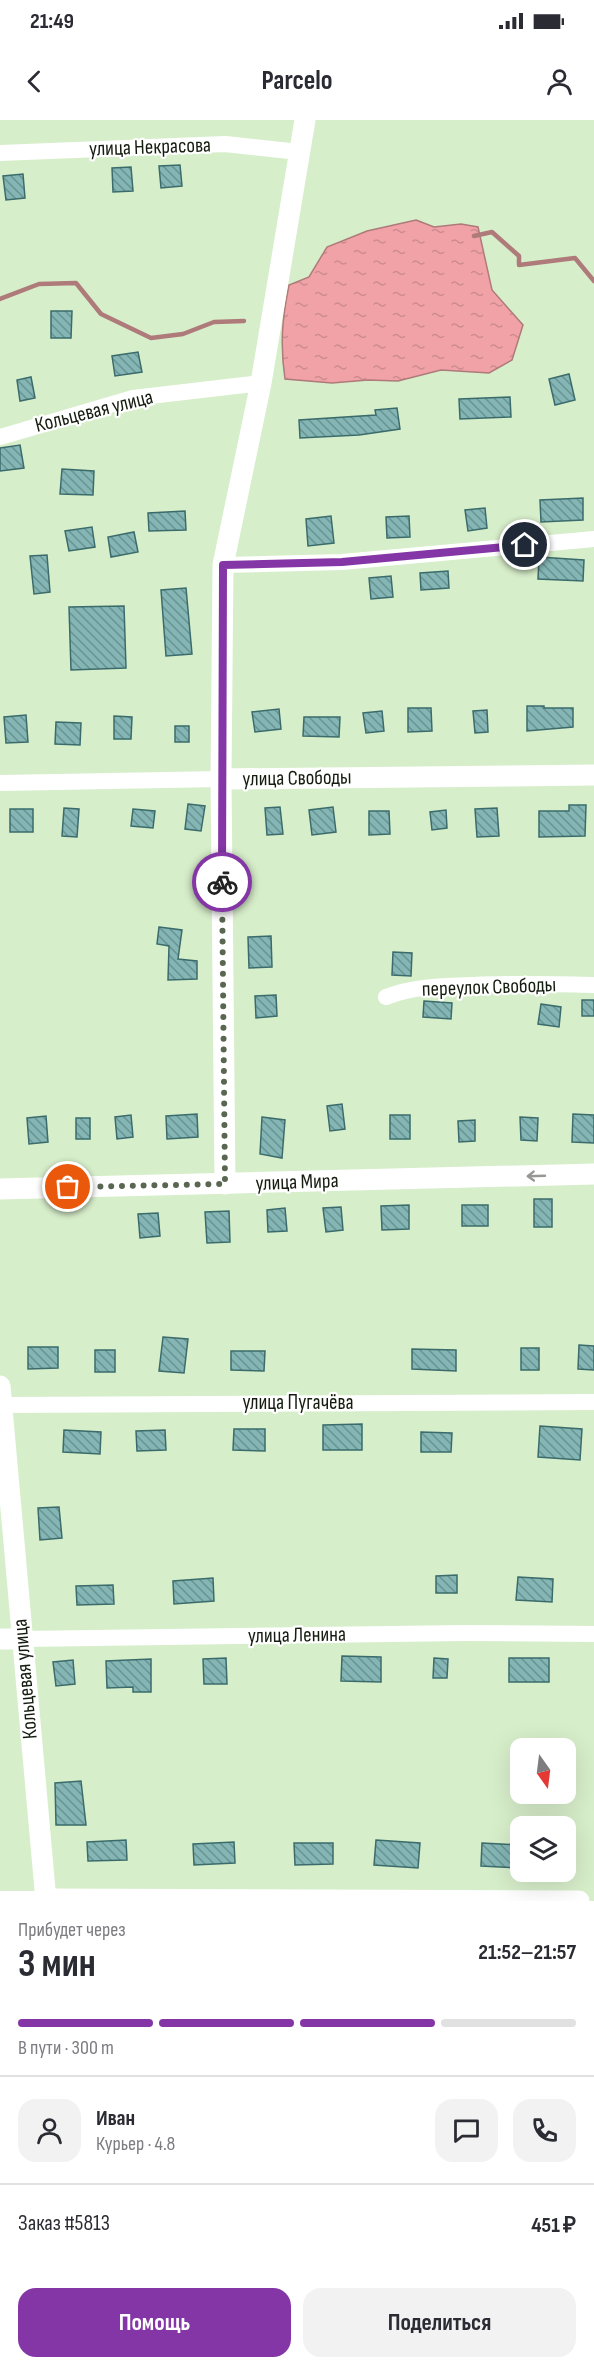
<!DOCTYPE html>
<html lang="ru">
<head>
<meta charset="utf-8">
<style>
	body { margin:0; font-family:"Sofia Sans Condensed",sans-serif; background:#f2f2f3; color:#2b2b33; height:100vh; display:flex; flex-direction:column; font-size:22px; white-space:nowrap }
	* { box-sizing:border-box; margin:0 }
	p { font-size:20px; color:#7c7c81 }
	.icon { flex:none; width:33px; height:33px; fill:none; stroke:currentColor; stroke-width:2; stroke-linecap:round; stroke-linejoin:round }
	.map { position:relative; height:1781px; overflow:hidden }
	.drawer { display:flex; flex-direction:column; background:#fff; flex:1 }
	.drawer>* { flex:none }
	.needle { width:39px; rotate:166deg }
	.fabs { position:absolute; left:510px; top:1618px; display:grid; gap:12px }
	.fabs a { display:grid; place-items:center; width:66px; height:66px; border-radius:12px; background:#fff; box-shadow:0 6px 24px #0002; font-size:30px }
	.pin { position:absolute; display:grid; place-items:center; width:51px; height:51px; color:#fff; margin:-26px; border:3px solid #fff; border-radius:50%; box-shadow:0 2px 6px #0007 }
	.courier { position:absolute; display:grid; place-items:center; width:60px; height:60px; margin:-30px; border:4px solid #8536a6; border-radius:50%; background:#fff; color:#222; box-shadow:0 2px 8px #0007 }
	.headline em { font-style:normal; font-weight:700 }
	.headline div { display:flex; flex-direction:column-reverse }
	.headline { display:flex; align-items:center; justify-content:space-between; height:102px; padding:0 18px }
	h1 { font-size:39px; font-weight:700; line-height:45px }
	.bar { display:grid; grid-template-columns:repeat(4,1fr); gap:9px 6px; align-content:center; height:72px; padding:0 18px }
	.bar i { height:8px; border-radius:4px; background:#e1e1e2 }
	.bar .on { background:#8536a6 }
	.bar p { grid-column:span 4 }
	.line { display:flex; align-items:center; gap:15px; padding:0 18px; border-top:2px solid #e1e1e2 }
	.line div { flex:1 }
	.round { display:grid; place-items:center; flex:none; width:63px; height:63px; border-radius:18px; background:#f2f2f3 }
	.cta { display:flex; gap:12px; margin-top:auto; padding:12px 18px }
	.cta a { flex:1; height:69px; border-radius:18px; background:#8536a6; color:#fff; font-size:24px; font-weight:700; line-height:69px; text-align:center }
	.cta a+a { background:#f2f2f3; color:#2b2b33 }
	.status { display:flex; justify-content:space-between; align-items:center; height:42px; padding:0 30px; background:#fff; direction:ltr }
	.status svg { height:16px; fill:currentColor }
	header { display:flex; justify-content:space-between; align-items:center; height:78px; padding:0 18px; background:#fff; font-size:27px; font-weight:700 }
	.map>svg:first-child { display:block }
</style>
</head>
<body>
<div class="status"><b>21:49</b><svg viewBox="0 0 49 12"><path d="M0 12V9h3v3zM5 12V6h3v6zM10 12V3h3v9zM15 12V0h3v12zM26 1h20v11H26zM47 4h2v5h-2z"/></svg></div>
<header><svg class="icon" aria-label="back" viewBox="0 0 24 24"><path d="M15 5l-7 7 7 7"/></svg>Parcelo<svg class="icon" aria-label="person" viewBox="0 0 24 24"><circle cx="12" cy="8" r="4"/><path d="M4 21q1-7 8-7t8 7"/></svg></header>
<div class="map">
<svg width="594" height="1781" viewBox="0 0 594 1781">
	<defs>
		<pattern id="water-ripples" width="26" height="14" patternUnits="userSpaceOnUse" patternTransform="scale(1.5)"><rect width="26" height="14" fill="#f0a2a7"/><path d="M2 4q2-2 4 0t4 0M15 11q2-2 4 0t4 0" fill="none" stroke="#cd8b8f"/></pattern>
		<pattern id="building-back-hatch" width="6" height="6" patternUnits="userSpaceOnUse" patternTransform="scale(1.5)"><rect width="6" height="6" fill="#83b6b5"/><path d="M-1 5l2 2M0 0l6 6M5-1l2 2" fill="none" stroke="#6a9392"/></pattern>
	</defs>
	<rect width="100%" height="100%" fill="#d7eeca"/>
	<path fill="url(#water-ripples)" stroke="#ae7a7a" stroke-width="1.5" d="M416,100L434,107L461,104L478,107L492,170L523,205L512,240L489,253L441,250L398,261L368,260L332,263L285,259C280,225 282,199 289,165L309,157L327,127L367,111Z"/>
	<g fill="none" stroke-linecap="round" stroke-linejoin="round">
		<g stroke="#ae7a7a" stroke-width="4.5">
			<path d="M474,116L492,112L519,136V145L575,138L594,161"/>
			<path d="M0,179L39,164L76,163L101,194L151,218L183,214L214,202L244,201"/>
		</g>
	</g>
	<g fill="url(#building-back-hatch)" stroke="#3b6c6b" stroke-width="1.5">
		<path d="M180,45L182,66L161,68L159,46Z"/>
		<path d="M131,47L133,71L113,72L112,48Z"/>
		<path d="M23,54L25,78L6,80L3,56Z"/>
		<path d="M51,191H72L71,218H51Z"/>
		<path d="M138,232L142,252L115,256L112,236Z"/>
		<path d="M569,254L575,280L555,285L549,259Z"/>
		<path d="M31,257L35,278L20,281L17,260Z"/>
		<path d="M510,277L511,297L460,299L459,279Z"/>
		<path d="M397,288L400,309L359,315L300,318L299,300L376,295L375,290Z"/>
		<path d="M20,325L24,348L0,351V328Z"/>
		<path d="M62,349L94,351L93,375L60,374Z"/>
		<path d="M583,378V400L541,402L540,380Z"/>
		<path d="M485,388L487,408L468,411L465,390Z"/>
		<path d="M185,391L186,410L149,411L148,393Z"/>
		<path d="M331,396L334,423L308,426L306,399Z"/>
		<path d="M409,396L410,417L387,418L386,397Z"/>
		<path d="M92,407L95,427L69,431L65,411Z"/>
		<path d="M134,412L138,432L111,437L108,417Z"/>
		<path d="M47,435L50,472L34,474L30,436Z"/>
		<path d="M539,437L584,440L583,461L538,459Z"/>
		<path d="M448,451L449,468L421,470L420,453Z"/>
		<path d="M391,456L393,477L371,479L369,458Z"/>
		<path d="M186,468L192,534L166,536L161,470Z"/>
		<path d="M124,486L126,548L71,550L69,487Z"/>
		<path d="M527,586H544V588H573V607L527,611Z"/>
		<path d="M408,588H431L432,611L408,612Z"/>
		<path d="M279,589L281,609L255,612L252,592Z"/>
		<path d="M487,590L488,612L475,613L473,591Z"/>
		<path d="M382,591L384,611L366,613L363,593Z"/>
		<path d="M26,595L28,622L6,623L4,597Z"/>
		<path d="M114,596L132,597L131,619H114Z"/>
		<path d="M304,597H340L339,617L303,616Z"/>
		<path d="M56,602L81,603L80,625L55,624Z"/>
		<rect x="175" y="606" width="14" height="16"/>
		<path d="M188,684L205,686L201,711L185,709Z"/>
		<path d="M569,685H586L585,716L539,717V691H569Z"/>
		<path d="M280,687L283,714L267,715L265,688Z"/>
		<path d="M333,687L336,712L312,715L309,690Z"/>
		<path d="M64,688L79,689L77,717L62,716Z"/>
		<path d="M497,688L499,716L477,717L475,689Z"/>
		<rect x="10" y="689" width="23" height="23"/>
		<path d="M133,689L155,691L153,708L131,706Z"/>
		<path d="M446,690L447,708L432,710L430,692Z"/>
		<path d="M369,691H389L390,714L369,715Z"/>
		<path d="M159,807L182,810L178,839L197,841V859L168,860L169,826L157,824Z"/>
		<path d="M271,816L272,847L249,848L248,817Z"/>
		<path d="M393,832L412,833L411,856L392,855Z"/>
		<path d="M276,875L277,896L256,898L255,876Z"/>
		<rect x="582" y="880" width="12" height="16"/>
		<path d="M424,881L452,883L451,899L423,897Z"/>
		<path d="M541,884L561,887L559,907L538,904Z"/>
		<path d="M342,984L345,1009L330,1011L327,986Z"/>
		<path d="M197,994L198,1017L167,1019L166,996Z"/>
		<path d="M573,994L594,995V1023L572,1022Z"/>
		<path d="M131,995L133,1017L117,1019L115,997Z"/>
		<rect x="390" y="995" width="20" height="24"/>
		<path d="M46,996L48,1022L29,1024L27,998Z"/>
		<path d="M262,997L285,1000L282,1038L260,1034Z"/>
		<path d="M520,997L538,998L537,1021L521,1020Z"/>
		<rect x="76" y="998" width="14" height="21"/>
		<path d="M475,1000V1021L459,1022L458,1001Z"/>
		<rect x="534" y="1079" width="18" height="28"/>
		<path d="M409,1085V1109L382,1110L381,1086Z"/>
		<rect x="462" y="1085" width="26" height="21"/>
		<path d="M341,1087L343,1110L326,1112L323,1088Z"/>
		<path d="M285,1088L287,1111L268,1112L267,1090Z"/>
		<path d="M229,1091L230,1122L207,1123L205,1092Z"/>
		<path d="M158,1093L160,1116L140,1118L138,1094Z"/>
		<path d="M163,1217L188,1219L184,1253L159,1251Z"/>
		<path d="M579,1225L594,1226V1250L578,1249Z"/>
		<path d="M28,1227H58V1248L28,1249Z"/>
		<rect x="521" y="1228" width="18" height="22"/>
		<path d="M412,1229L456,1230V1251L412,1249Z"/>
		<rect x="95" y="1230" width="20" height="22"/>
		<path d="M231,1231H265L264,1251L231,1250Z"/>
		<path d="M362,1304V1330H323V1305Z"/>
		<path d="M540,1306L582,1309L580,1340L538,1337Z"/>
		<path d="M234,1309H265V1331L233,1330Z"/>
		<path d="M64,1310L101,1312L100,1334L63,1332Z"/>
		<path d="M165,1310L166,1330L137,1331L136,1311Z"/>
		<path d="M421,1312L452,1313L451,1332H421Z"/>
		<path d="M59,1387L62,1418L40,1420L38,1388Z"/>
		<path d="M457,1455V1473H436V1456Z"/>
		<path d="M518,1457L553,1459L552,1482L516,1480Z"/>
		<path d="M213,1458L214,1481L174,1484L173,1461Z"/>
		<path d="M113,1465L114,1484L77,1485L76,1466Z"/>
		<path d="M342,1536L381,1537V1562L341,1561Z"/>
		<path d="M226,1538L227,1564H204L203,1539Z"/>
		<path d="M434,1538L448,1539L447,1558H433Z"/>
		<rect x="509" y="1538" width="40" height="24"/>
		<path d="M151,1539V1572H133V1567L107,1568L106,1541Z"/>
		<path d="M73,1540L75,1564L56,1566L53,1542Z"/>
		<path d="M81,1661L86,1705H56L55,1663Z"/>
		<path d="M126,1720L127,1740L88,1741L87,1722Z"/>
		<path d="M376,1720L420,1723L418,1748L374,1745Z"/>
		<path d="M234,1722L235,1743L194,1745L193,1724Z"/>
		<path d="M294,1723H333V1744L295,1745Z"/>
		<path d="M482,1723L520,1725L519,1748L481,1746Z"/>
	</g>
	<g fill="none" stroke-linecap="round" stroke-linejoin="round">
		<g stroke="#fff" stroke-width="16">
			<path d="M0,33L225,24L299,32"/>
			<path d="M0,317L133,278L261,263"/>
			<path d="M223,445L342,442L594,419"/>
			<path d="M0,663L221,659"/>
			<path d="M386,877C414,866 443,866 473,865C513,863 553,864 594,865"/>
			<path d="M2,1285L594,1282"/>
			<path d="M21,1519L467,1513L594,1514"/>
			<path d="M0,1779H46"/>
		</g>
		<g stroke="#fff" stroke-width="21">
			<path d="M221,659L594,655"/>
			<path d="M225,1064L221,659L223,445L261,263L305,0"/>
			<path d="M0,1069L594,1054"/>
			<path d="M0,1266L46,1781"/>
			<path d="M0,1519H21"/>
			<path d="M46,1779L579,1781"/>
		</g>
	</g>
	<defs><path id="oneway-shaft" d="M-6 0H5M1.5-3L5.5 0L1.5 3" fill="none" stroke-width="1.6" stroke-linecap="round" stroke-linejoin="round" transform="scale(1.5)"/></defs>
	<use stroke="#969993" href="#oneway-shaft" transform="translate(536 1056) rotate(178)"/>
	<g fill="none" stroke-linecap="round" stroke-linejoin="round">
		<path stroke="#596651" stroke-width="6" stroke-dasharray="0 10.8" d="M68,1067L225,1064L222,762"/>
		<path stroke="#8536a6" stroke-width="8" d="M222,762L223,445L342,442L525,425"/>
	</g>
	<g text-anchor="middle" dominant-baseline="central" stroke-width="4.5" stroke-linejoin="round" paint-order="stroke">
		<g font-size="21" fill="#151d10" stroke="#fff">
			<text transform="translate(150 27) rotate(-2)">улица Некрасова</text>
			<text transform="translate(94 291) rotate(-14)">Кольцевая улица</text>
			<text transform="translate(297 658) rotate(-1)">улица Свободы</text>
			<text transform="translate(489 867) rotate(-2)">переулок Свободы</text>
			<text transform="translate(297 1062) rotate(-2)">улица Мира</text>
			<text x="298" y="1282">улица Пугачёва</text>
			<text transform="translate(297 1515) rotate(-1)">улица Ленина</text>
			<text transform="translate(25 1559) rotate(-95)">Кольцевая улица</text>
		</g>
	</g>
</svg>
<div class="fabs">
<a><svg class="needle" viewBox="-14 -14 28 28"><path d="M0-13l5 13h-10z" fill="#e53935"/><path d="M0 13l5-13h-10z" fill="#7c7c81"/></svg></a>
<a><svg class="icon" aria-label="layers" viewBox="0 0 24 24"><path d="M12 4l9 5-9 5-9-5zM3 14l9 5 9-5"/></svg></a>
</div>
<div class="pin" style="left:68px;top:1067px;background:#ea580c"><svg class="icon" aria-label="bag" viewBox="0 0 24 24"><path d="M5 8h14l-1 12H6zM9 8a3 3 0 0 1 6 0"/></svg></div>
<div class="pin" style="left:525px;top:425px;background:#1f2937"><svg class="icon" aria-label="home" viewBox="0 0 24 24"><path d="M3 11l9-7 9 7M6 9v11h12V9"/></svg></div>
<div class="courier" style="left:222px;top:762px"><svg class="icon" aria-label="bike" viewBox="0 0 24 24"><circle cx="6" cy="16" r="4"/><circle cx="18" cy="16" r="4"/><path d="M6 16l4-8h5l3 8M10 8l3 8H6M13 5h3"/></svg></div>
</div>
<section class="drawer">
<div class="headline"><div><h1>3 мин</h1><p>Прибудет через</p></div><em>21:52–21:57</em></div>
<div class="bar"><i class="on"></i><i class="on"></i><i class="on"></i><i></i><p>В пути · 300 m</p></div>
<div class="line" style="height:108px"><a class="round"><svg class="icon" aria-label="person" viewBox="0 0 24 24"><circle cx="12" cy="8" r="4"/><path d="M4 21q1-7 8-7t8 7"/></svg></a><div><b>Иван</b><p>Курьер · 4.8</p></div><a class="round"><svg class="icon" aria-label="chat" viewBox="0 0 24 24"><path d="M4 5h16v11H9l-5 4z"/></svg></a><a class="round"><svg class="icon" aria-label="phone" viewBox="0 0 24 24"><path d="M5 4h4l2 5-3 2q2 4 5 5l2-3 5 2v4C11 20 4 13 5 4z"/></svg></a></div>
<div class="line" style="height:78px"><div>Заказ #5813</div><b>451 ₽</b></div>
<div class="cta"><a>Помощь</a><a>Поделиться</a></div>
</section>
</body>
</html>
